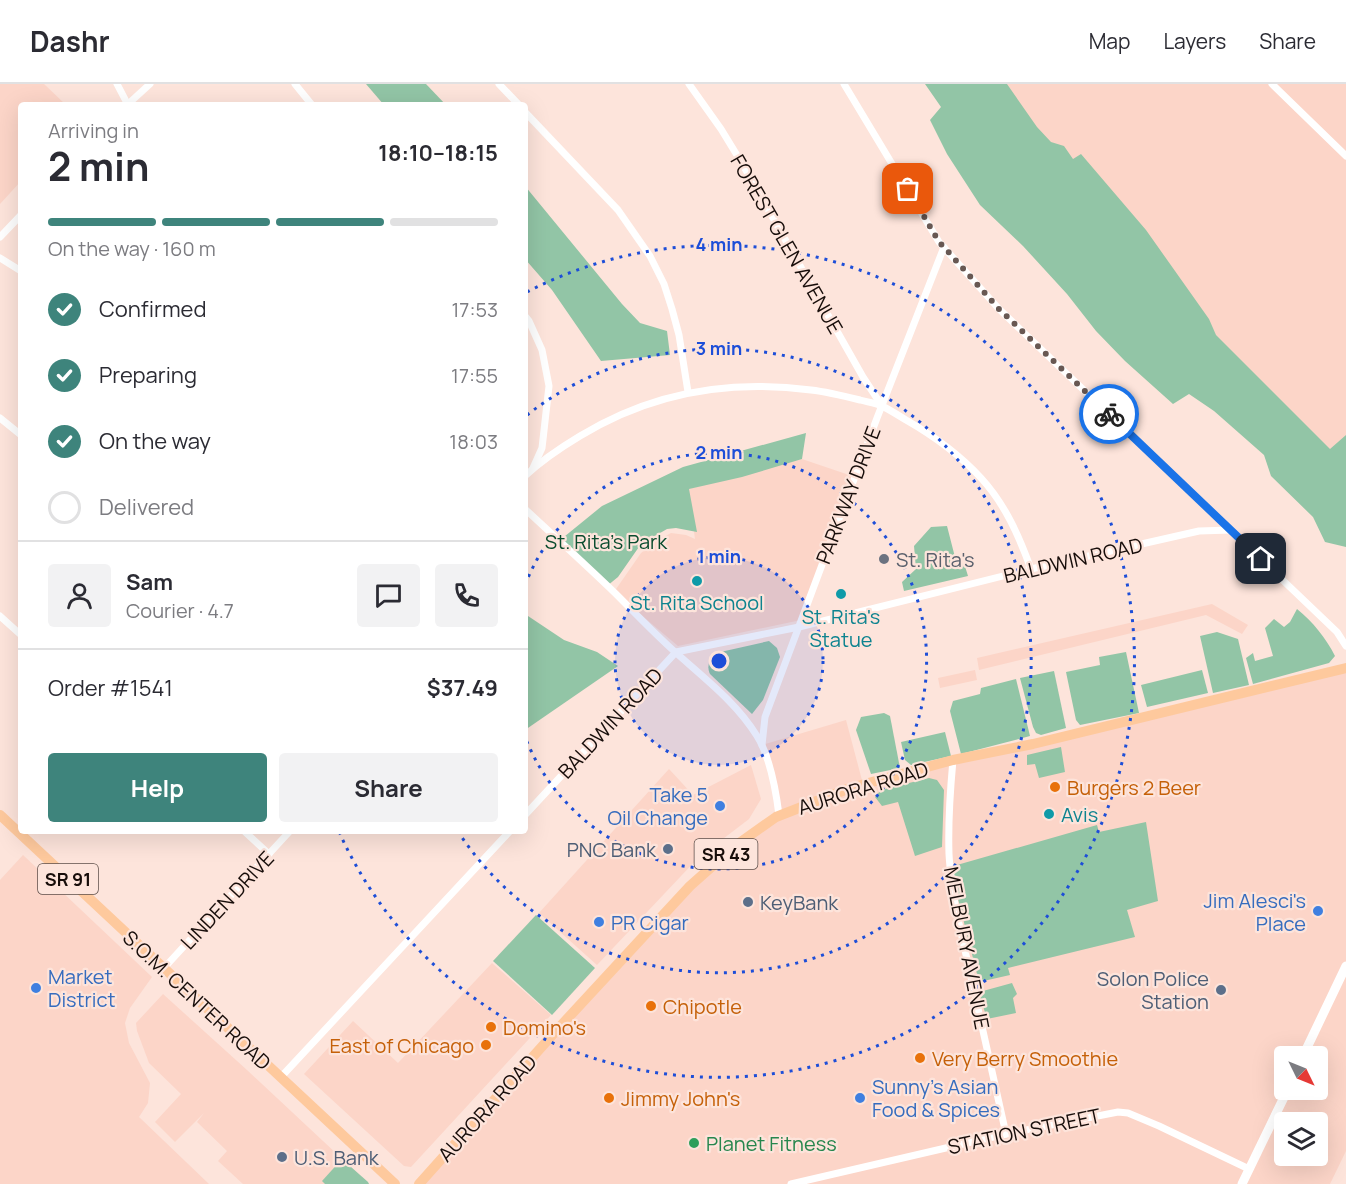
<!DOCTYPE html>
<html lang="en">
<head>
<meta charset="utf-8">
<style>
	body { margin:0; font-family:Manrope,sans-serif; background:#f2f2f3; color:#2b2b33; height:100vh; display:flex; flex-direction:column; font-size:22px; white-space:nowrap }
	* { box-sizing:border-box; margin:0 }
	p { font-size:20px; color:#7c7c81 }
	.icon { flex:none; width:33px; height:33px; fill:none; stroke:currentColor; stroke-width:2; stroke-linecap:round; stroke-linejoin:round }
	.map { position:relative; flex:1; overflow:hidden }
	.panel { position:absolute; left:18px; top:18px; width:510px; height:732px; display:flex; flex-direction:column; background:#fff; border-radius:6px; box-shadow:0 6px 24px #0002 }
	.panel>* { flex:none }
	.needle { width:39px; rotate:133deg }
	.fabs { position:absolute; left:1274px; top:962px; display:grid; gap:12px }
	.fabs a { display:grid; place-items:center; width:54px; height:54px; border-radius:6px; background:#fff; box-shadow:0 6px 24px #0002; font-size:30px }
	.pin { position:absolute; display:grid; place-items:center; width:51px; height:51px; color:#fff; margin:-26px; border-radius:12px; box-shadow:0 3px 9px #0006 }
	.courier { position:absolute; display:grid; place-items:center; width:60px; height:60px; margin:-30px; border:4px solid #1a73e8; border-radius:50%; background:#fff; color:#222; box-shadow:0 2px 8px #0007 }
	.summary em { font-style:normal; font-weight:700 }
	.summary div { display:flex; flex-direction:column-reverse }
	.summary { display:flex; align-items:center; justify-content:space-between; height:102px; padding:0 30px }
	h1 { font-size:39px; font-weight:700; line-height:45px }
	.bar { display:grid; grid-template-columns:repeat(4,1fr); gap:9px 6px; align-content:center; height:72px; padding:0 30px }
	.bar i { height:8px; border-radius:4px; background:#e1e1e2 }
	.bar .current { background:#3e847c }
	.bar p { grid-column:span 4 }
	.line { display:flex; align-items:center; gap:15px; padding:0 30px; border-top:2px solid #e1e1e2 }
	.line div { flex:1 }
	.round { display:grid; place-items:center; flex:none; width:63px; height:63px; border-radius:6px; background:#f2f2f3 }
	ol { padding:0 30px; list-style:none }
	li { display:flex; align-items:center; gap:18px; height:66px }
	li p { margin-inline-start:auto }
	li .icon { padding:6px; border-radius:50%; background:#3e847c; color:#fff; stroke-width:4 }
	li:last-child { color:#7c7c81 }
	li i { width:33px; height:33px; border:3px solid #e1e1e2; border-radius:50% }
	.action { display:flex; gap:12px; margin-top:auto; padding:12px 30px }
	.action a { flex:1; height:69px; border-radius:6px; background:#3e847c; color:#fff; font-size:24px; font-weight:700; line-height:69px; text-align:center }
	.action a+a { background:#f2f2f3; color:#2b2b33 }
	header { display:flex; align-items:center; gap:36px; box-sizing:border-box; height:84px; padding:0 30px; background:#fff; border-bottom:2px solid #e1e1e2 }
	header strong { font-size:28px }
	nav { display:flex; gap:33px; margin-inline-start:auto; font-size:21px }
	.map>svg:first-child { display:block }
</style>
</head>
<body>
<header>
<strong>Dashr</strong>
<nav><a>Map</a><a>Layers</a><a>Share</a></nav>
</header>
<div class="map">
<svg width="1346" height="1100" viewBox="0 0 1346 1100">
	<rect width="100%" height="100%" fill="#fde4db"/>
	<g fill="#fcd5c8" fill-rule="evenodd">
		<path d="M0,0H44L66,21H21V97L0,120Z"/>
		<path d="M992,0H1346V415Z"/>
		<path d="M802,375L855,393L801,536L678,562L614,508L641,469L653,459L671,449L686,451L695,455L688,405Z"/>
		<path d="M1212,520L1248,541L1242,550L1206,531L979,586L977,574Z"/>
		<path d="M1346,584V1067L1330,1100H419L690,802L779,731L762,661L846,636L863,700ZM1284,972H1317V1005H1284ZM1284,1038H1317V1071H1284Z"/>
		<path d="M975,586L977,596L940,604L938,594Z"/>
		<path d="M751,681L761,715L749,735L698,774L597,881L539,829L669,685L693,711Z"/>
		<path d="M23,771L152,893L130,924L125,939L129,959L150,999L148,1019L139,1033L209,1100H0V796Z"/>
		<path d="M492,879L551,931L411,1083L404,1082L304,990L353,937L398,979Z"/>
		<path d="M163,910L247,986L369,1100H243L218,1077L227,1067L197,1038L204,1029L175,1058L155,1038L181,1010L149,979L137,947L136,939Z"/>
	</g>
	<g fill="#92c5a6">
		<path d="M366,0H426L446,21H384Z"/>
		<path d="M925,0H1007L1037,43L1051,58L1064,62L1073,75L1081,70L1146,146L1209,235L1216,251L1330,365L1346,351V463L1325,458L1313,433L1271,392L1264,371L1214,327L1189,310L1173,320L1125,277L1096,247L1067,210L1023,162L980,121L947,70L930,36L941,23Z"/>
		<path d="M525,102L622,220L640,239L667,247L670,271L601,277L552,206L525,175Z"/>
		<path d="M806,349L802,375L742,393L689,405L697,448L676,444L667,445L641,460L618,493L607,502L559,457L602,422L683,383Z"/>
		<path d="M947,442L957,481L964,479L968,492L904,507L902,498L916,485L914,462L931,443Z"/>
		<path d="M1297,525C1313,538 1326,554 1335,572L1329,579L1253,600L1246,574L1253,569L1255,577L1273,572L1265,544L1274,535L1284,543L1290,538Z"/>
		<path d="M525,530L564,556L597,568L618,582L525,646Z"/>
		<path d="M1217,548L1238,555L1249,601L1213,609L1200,552Z"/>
		<path d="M769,557L777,564L780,573L763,616L752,630L710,590C706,581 710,576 716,569Z"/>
		<path d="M1126,568L1139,629L1080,641L1076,636L1066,588L1100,581L1099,573Z"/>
		<path d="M1202,586L1208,609L1147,623L1141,601Z"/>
		<path d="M1054,587L1066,644L1041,651L1036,649L1033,643L1020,594Z"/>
		<path d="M1016,595L1030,652L961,670L950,627L953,617L980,610L981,604Z"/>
		<path d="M884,629L890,632L900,684L871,690L856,646L861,633Z"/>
		<path d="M945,648L951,672L911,681L905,676L901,658Z"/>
		<path d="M1061,663L1065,688L1039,694L1035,680L1027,681V671Z"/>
		<path d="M929,694L937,696L944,706L942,763L915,772L898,718L882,722L875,713L881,706Z"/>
		<path d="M1146,738L1158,817L1127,826L1135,853L1008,884L1010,891L979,898L950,783L1097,741L1099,748Z"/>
		<path d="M536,831L595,884L552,931L493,877Z"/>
		<path d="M1012,899L1017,910L1013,914L1016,929L987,935L979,909L983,907Z"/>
		<path d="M342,1075L368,1098L369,1100H325L322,1097Z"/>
	</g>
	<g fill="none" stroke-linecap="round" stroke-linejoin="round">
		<g stroke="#fff" stroke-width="7">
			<path d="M117,0L128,21"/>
			<path d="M295,0L312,21"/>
			<path d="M499,0L519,21"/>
			<path d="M689,0L721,45L743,81L863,293L882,322"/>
			<path d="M844,0L939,158L999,225L1337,548L1346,562"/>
			<path d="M1272,0L1346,72"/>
			<path d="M127,21L150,0"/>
			<path d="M525,28L618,126L650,172L664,200L672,225L679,251L688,308"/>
			<path d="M0,153L21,131"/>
			<path d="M0,174L21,187"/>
			<path d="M525,232L529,237L542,266L549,302L542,364L533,384"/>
			<path d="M0,334L21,351"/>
			<path d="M525,392C542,376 560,364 580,352C652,308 728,295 811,306C828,308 844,312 860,316C867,318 875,319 882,322C890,326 898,331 906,336C934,352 959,370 981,394C1005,420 1019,452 1031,485"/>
			<path d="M525,425C555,453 586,481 616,510C635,529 654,549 674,567C704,594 736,618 757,652C770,673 776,707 779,731"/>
			<path d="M0,532L21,551"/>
			<path d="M762,661L765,633L877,334L944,163"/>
			<path d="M953,676C950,708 948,739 949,770C950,789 953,808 956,826L1006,1050"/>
			<path d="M525,731L676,568L799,543L1031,485L1199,447L1231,446"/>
			<path d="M244,747L269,770"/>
			<path d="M164,884L290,747"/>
			<path d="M281,993L510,747"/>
			<path d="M791,1100L1006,1050L1118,1028L1128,1029L1159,1042L1249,1085"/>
		</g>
		<g stroke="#fff" stroke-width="9">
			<path d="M1303,972L1346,882"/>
			<path d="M1242,1100L1288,1005"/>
		</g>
		<g stroke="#fec99d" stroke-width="10">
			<path d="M0,731L395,1100"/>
			<path d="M419,1100L555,948L690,802L735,762L776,733L850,704L953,676L1033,660L1346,584"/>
		</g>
	</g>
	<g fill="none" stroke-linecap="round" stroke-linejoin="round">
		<path stroke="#685853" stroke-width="6" stroke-dasharray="0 10.8" d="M908,105L939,158L944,163L999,225L1109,330"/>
		<path stroke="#1a73e8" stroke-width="8" d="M1109,330L1261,475"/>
	</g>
	<circle cx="719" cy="577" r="104" fill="#1d4ed8" fill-opacity=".12"/>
	<g fill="none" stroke="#1d4ed8" stroke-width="3" stroke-dasharray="3 6">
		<circle cx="719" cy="577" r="104"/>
		<path d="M525 501A208 208 0 1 1 525 653"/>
		<path d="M527 331A312 312 0 1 1 459 749"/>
		<path d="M527 208A416 416 0 1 1 340 750"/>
	</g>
	<circle fill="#6b7280" stroke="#fde4db" stroke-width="2" cx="884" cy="475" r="6"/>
	<g fill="#0f9aa8" stroke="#fde4db" stroke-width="2">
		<circle cx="697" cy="497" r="6"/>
		<circle cx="841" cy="510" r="6"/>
		<circle cx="1049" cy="730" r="6"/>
	</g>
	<g fill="#e8710a" stroke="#fde4db" stroke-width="2">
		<circle cx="1055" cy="703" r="6"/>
		<circle cx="651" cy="922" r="6"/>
		<circle cx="491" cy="943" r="6"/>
		<circle cx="486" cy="961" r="6"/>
		<circle cx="920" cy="974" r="6"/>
		<circle cx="609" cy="1014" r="6"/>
	</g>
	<g fill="#3f7fe0" stroke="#fde4db" stroke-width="2">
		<circle cx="720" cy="722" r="6"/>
		<circle cx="1318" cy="827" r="6"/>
		<circle cx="599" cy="838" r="6"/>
		<circle cx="36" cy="904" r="6"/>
		<circle cx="860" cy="1014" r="6"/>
	</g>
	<g fill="#5c6f8a" stroke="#fde4db" stroke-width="2">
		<circle cx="668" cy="765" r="6"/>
		<circle cx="748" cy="818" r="6"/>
		<circle cx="1221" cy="906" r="6"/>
		<circle cx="282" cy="1073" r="6"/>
	</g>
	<circle fill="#2e9e5b" stroke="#fde4db" stroke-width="2" cx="694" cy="1059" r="6"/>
	<g text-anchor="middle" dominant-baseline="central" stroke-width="4.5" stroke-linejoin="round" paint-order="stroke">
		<g fill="#fde4db" stroke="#5c4e49" stroke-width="1.5">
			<rect x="694.5" y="755" width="63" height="30" rx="4.5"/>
			<rect x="38" y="780" width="60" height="30" rx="4.5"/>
		</g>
		<g font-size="18" font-weight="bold" fill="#170d0a">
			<text x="726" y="770">SR 43</text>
			<text x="68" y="795">SR 91</text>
		</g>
		<g font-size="20" fill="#170d0a" stroke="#fde4db">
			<text transform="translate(787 160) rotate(60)">FOREST GLEN AVENUE</text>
			<text transform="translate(848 411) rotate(-69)">PARKWAY DRIVE</text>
			<text transform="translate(1073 476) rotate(-13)">BALDWIN ROAD</text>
			<text transform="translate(610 639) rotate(-47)">BALDWIN ROAD</text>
			<text transform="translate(863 704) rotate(-17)">AURORA ROAD</text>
			<text transform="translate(227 816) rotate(-47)">LINDEN DRIVE</text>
			<text transform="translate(967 864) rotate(79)">MELBURY AVENUE</text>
			<text transform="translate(197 916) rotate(43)">S.O.M. CENTER ROAD</text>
			<text transform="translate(487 1024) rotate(-48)">AURORA ROAD</text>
			<text transform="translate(1024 1047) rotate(-12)">STATION STREET</text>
		</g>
		<g font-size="20" fill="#0a4c2e" stroke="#fde4db">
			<text x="606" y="457">St. Rita's Park</text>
		</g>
		<g font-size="20" fill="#5b616d" stroke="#fde4db" text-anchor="start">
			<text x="896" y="475">St. Rita's</text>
		</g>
		<g font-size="20" fill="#0d838f" stroke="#fde4db">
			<text x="697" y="518">St. Rita School</text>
			<text x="841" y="532">St. Rita's<tspan x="841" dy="23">Statue</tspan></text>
			<text x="1061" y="730" text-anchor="start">Avis</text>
		</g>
		<g font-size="20" fill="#c56008" stroke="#fde4db" text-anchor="start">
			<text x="1067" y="703">Burgers 2 Beer</text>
			<text x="663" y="922">Chipotle</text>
			<text x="503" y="943">Domino's</text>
			<text x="474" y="961" text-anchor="end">East of Chicago</text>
			<text x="932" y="974">Very Berry Smoothie</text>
			<text x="621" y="1014">Jimmy John's</text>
		</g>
		<g font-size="20" fill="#366cbe" stroke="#fde4db" text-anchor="start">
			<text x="708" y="710" text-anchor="end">Take 5<tspan x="708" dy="23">Oil Change</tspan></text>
			<text x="1306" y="816" text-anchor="end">Jim Alesci's<tspan x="1306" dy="23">Place</tspan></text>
			<text x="611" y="838">PR Cigar</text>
			<text x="48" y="892">Market<tspan x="48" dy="23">District</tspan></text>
			<text x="872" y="1002">Sunny's Asian<tspan x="872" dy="23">Food &amp; Spices</tspan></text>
		</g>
		<g font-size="20" fill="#4e5e75" stroke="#fde4db" text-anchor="end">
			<text x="656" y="765">PNC Bank</text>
			<text x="760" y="818" text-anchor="start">KeyBank</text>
			<text x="1209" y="894">Solon Police<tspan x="1209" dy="23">Station</tspan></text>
			<text x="294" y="1073" text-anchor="start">U.S. Bank</text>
		</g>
		<g font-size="20" fill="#27864d" stroke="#fde4db" text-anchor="start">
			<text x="706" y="1059">Planet Fitness</text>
		</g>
	</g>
	<circle cx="719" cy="577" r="9" fill="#1d4ed8" stroke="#fde4db" stroke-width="3"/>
	<g font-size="18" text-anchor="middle" font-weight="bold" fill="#1d4ed8" stroke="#fde4db" stroke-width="4.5" stroke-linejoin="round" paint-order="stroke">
		<text x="719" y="167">4 min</text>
		<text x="719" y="271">3 min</text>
		<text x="719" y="375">2 min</text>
		<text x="719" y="479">1 min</text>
	</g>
</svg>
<div class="fabs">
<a><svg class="needle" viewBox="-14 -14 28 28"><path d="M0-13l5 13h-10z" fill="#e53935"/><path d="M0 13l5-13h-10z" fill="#7c7c81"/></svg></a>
<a><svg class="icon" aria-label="layers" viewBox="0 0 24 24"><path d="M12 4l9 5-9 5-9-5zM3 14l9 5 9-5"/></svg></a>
</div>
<div class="pin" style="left:908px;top:105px;background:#ea580c"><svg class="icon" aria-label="bag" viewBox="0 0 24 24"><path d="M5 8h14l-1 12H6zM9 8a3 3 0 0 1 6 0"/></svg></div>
<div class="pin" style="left:1261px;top:475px;background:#1f2937"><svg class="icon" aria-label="home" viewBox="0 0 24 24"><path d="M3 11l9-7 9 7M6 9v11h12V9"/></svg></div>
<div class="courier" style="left:1109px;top:330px"><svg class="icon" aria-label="bike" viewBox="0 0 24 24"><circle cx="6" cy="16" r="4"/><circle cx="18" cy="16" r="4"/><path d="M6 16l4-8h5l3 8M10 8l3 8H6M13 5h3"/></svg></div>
<section class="panel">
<div class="summary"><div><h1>2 min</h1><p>Arriving in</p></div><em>18:10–18:15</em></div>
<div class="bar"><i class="current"></i><i class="current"></i><i class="current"></i><i></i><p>On the way · 160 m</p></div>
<ol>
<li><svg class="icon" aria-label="check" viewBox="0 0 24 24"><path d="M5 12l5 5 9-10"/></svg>Confirmed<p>17:53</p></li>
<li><svg class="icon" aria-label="check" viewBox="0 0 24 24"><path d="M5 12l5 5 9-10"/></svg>Preparing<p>17:55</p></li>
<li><svg class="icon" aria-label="check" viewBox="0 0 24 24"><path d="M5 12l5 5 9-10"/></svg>On the way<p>18:03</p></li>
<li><i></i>Delivered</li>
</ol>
<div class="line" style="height:108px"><a class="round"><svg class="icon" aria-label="person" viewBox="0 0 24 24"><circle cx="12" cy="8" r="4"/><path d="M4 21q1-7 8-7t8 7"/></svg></a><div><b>Sam</b><p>Courier · 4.7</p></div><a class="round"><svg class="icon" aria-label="chat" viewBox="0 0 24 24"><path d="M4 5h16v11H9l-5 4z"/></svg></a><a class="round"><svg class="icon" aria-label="phone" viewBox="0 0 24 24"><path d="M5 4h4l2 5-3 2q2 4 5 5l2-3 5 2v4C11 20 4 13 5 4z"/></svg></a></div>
<div class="line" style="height:78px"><div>Order #1541</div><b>$37.49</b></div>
<div class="action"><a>Help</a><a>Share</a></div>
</section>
</div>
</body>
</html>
